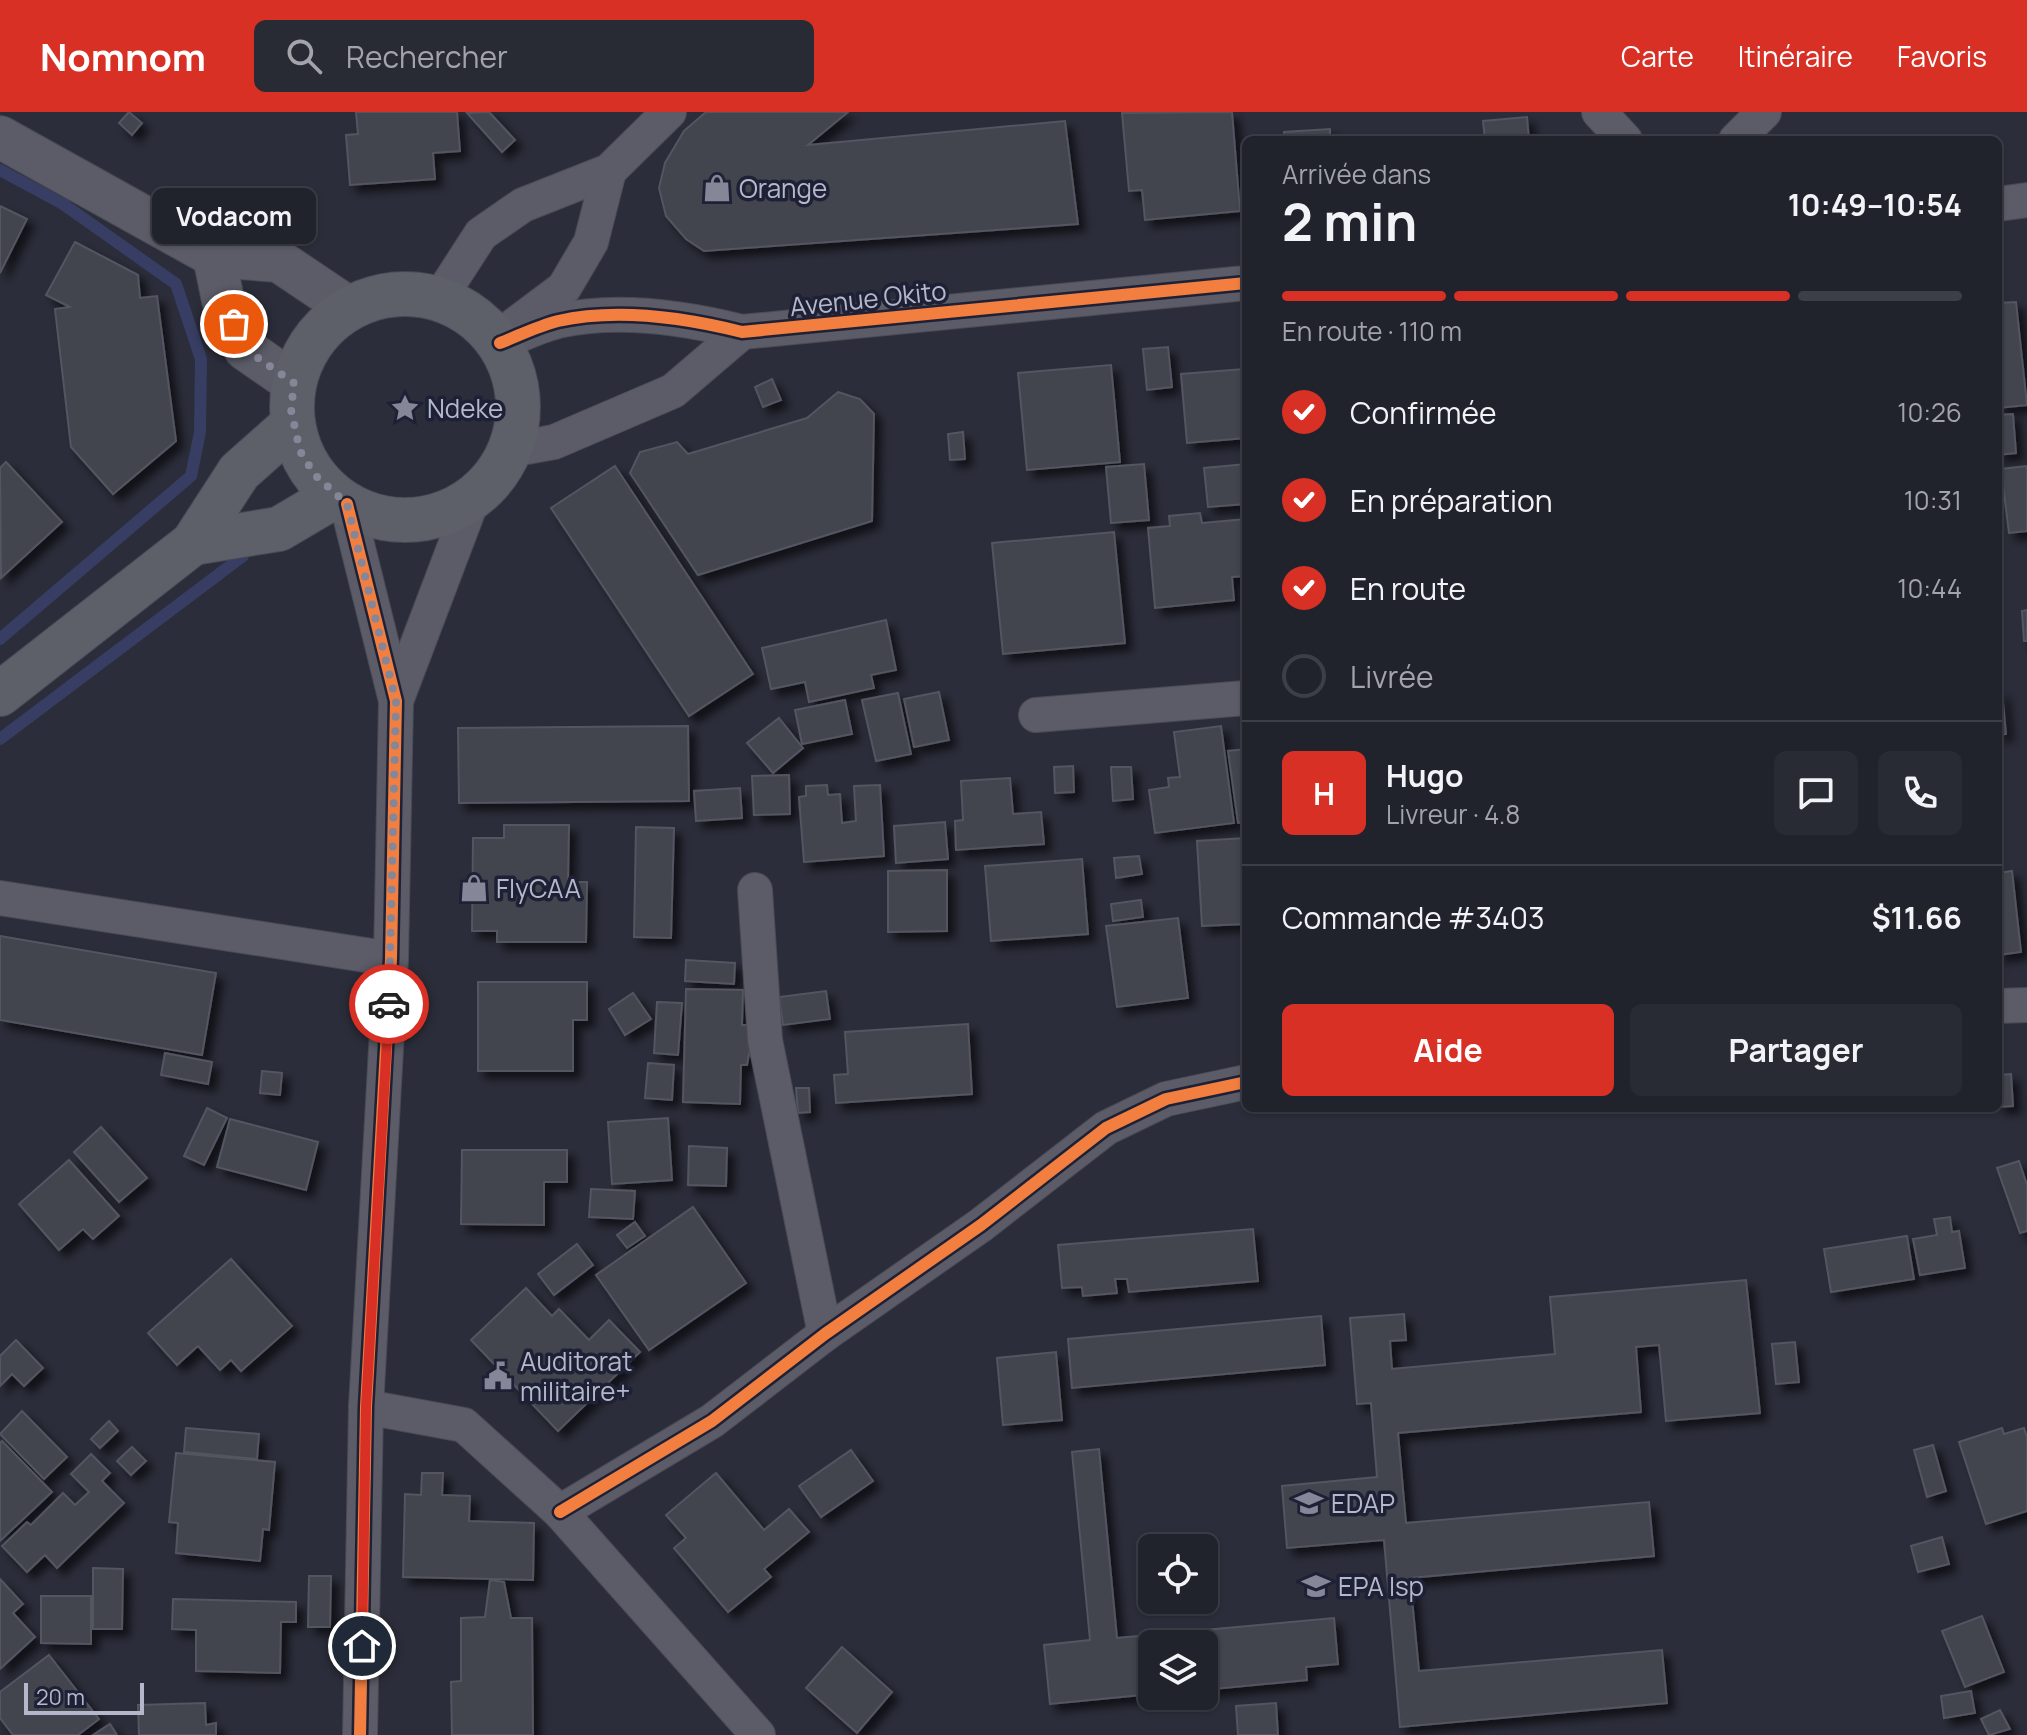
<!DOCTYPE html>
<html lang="fr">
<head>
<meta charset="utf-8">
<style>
	body { margin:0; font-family:Manrope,sans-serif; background:#282a34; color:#f1f3f6; height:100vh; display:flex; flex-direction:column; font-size:30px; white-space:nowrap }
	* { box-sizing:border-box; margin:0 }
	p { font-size:26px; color:#a2a4a9 }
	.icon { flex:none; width:44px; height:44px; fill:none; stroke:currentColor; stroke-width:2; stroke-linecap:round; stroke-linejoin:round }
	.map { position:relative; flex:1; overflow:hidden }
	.side { position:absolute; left:1242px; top:24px; width:760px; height:976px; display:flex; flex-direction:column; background:#20222c; border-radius:12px; box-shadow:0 2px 6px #0004,0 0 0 2px #3d3f48 }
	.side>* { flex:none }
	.tools { position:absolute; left:1138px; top:1422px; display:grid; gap:16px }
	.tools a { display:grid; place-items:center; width:80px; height:80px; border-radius:12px; background:#20222c; box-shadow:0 2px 6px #0004,0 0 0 2px #3d3f48; font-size:40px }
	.scale { position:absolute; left:24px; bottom:20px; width:120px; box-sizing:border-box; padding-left:8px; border:4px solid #b5b8ca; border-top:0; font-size:22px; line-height:28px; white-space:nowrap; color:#b5b8ca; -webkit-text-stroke:6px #1e2135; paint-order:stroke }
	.pin { position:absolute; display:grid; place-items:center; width:68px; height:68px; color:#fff; margin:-34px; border:4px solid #fff; border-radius:50%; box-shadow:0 2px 8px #0007 }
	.courier { position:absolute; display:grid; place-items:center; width:80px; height:80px; margin:-40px; border:6px solid #d93025; border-radius:50%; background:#fff; color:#222; box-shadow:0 2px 10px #0007 }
	.bubble { position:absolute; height:56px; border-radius:12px; background:#20222c; box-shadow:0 2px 6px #0004,0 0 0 2px #3d3f48; font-size:26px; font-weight:700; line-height:56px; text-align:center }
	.head em { font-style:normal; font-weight:700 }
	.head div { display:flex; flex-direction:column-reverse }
	.head { display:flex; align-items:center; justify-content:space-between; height:136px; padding:0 40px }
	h1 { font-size:52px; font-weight:700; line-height:60px }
	.bar { display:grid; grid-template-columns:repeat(4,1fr); gap:12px 8px; align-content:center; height:96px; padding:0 40px }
	.bar i { height:10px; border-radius:6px; background:#3d3f48 }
	.bar .on { background:#d93025 }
	.bar p { grid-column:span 4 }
	.line { display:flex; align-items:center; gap:20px; padding:0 40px; border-top:2px solid #3d3f48 }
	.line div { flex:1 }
	.round { display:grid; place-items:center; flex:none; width:84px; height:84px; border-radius:12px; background:#282a34 }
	ol { padding:0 40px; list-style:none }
	li { display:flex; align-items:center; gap:24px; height:88px }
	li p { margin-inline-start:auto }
	li .icon { padding:8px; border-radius:50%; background:#d93025; color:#fff; stroke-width:4 }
	li:last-child { color:#a2a4a9 }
	li i { width:44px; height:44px; border:4px solid #3d3f48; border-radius:50% }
	.action { display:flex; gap:16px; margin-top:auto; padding:16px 40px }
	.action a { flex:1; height:92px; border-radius:12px; background:#d93025; color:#fff; font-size:32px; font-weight:700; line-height:92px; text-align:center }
	.action a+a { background:#282a34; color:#f1f3f6 }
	header { display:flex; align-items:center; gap:48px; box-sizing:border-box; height:112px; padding:0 40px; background:#d93025; color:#fff }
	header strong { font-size:38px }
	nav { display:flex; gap:44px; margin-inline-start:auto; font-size:28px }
	.search { width:560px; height:72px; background:#282a34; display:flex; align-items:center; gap:20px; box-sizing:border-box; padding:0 28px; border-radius:12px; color:#a2a4a9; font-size:30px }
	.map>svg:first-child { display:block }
</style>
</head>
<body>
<header>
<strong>Nomnom</strong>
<div class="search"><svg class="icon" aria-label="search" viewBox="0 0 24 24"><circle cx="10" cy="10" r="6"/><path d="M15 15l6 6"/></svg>Rechercher</div>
<nav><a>Carte</a><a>Itinéraire</a><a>Favoris</a></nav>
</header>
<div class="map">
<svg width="2027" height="1623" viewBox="0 0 2027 1623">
	<defs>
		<filter id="shadow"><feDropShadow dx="7" dy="7" stdDeviation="4" flood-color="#0009"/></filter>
	</defs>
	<rect width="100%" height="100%" fill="#2b2d3a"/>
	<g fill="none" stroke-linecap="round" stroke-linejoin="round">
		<g stroke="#383e63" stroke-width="12">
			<path d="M0,58L63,92L176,172L201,247L200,320L191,364L0,527"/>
			<path d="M0,627L243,444"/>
		</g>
	</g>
	<g fill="#42444e" stroke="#535561" stroke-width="2" filter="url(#shadow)">
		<path d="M129,0L142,11L132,23L119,11Z"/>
		<path d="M356,0H457L460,39L433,41L435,67L350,73L346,23L358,22Z"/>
		<path d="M489,0L515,28L502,40L467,1Z"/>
		<path d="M706,0H848L808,33L1065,9L1078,112L704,139L686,127L666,104L659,76L665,51L684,19Z"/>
		<path d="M1232,0L1240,99L1145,108L1142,78L1129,79L1122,1Z"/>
		<path d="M1527,5L1529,28H1485L1483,9Z"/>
		<path d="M1330,17V28H1285L1284,20Z"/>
		<path d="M0,94L27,107L0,161Z"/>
		<path d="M75,130L138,163L140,186L157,184L176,329L113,382L71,335L55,197L70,195L46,183Z"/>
		<path d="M2016,190L2027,293L1998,296V191Z"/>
		<path d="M1168,235L1172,275L1147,278L1143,237Z"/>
		<path d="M1111,253L1120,350L1027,358L1018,261Z"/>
		<path d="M1244,257L1246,326L1187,331L1181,262Z"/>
		<path d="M772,267L781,288L763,295L755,275Z"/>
		<path d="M838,280L860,287L874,302L872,409L698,463L630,361L640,340L677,330L688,342L807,306Z"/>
		<path d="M2013,302L2016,341L1998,343V303Z"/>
		<path d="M963,320L965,347L950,348L948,322Z"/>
		<path d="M6,350L62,410L1,466L0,356Z"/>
		<path d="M1144,352L1149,408L1111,411L1106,355Z"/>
		<path d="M1246,352V392L1208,395L1204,356Z"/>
		<path d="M615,354L753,562L689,604L551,396Z"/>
		<path d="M2027,354V419L2009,421L2001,357Z"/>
		<path d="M1200,401L1202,411L1246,407V464L1232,465L1234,488L1155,496L1148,416L1170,414L1169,404Z"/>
		<path d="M1114,420L1125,531L1003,542L992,431Z"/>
		<path d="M2027,498V529H2024L2022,499Z"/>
		<path d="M886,508L896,558L871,563L874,576L809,590L805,570L771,577L762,536Z"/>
		<path d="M939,580L949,628L914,635L904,587Z"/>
		<path d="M1998,580H2002L2006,622L1998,623Z"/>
		<path d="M898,581L911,642L876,649L862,588Z"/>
		<path d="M845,588L852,622L802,632L795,598Z"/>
		<path d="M779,606L803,636L773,661L747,631Z"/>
		<path d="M688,614L689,689L459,691L458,616Z"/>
		<path d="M1221,614L1234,711L1155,721L1149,678L1169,675L1168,666L1180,665L1174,620Z"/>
		<path d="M1246,637V710L1238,711L1228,639Z"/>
		<path d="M1073,654L1074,680L1055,681L1054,655Z"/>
		<path d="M1111,655H1131L1133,687L1113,689Z"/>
		<path d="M789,663L790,702L754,703L752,664Z"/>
		<path d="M1010,666L1013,702L1041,700L1044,732L956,738L955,709L963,708L961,669Z"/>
		<path d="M827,673L828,683L840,682L842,711L856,709L854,674L880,673L884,744L804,750L799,685L806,684V674Z"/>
		<path d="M740,676L742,706L696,709L694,679Z"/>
		<path d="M945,710L948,747L896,751L894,714Z"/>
		<path d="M504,713H569L568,770H587L586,830H497V819H472L473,726H504Z"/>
		<path d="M636,715L674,716L671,826L634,825Z"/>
		<path d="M1246,726V812L1202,814L1197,729Z"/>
		<path d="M1139,744L1142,762L1116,766L1114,746Z"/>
		<path d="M1082,747L1088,822L991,829L985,754Z"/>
		<path d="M947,758V819L888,820V759Z"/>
		<path d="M2012,759L2021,840L1998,843V761Z"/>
		<path d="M1141,788L1143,805L1113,809L1111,792Z"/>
		<path d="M1178,806L1188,886L1117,895L1106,814Z"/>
		<path d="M0,824L216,861L202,943L0,908Z"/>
		<path d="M686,848L735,851L734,872L685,869Z"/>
		<path d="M478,870H587V908H573V959H478Z"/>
		<path d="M686,877L743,878L742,913H748L751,931L747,953H741L740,992L683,990Z"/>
		<path d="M826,879L830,907L783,913L779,885Z"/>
		<path d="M633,881L651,907L625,923L609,897Z"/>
		<path d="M657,890L682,891L678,943L654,941Z"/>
		<path d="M968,912L972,982L836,991L834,963L848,962L845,920Z"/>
		<path d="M165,941L212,950L208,972L161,963Z"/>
		<path d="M648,951L674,953L672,988L645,986Z"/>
		<path d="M262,959L282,961L280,983L260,981Z"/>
		<path d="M2011,962L2013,994L1998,995V963Z"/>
		<path d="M796,976H809L810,1000L798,1001Z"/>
		<path d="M207,996L227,1006L204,1053L184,1044Z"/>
		<path d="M668,1006L672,1068L612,1072L608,1010Z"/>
		<path d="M230,1007L318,1030L306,1078L217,1055Z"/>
		<path d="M101,1015L147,1066L119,1090L74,1040Z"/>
		<path d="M689,1034L727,1036L726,1074L688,1073Z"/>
		<path d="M462,1038H567V1070H544V1113L461,1112Z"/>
		<path d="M69,1048L119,1104L93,1127L83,1117L59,1138L19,1092Z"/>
		<path d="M2019,1049L2027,1073V1119L2020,1121L1997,1056Z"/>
		<path d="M591,1077L635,1079L633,1107L589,1105Z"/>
		<path d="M693,1095L746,1171L649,1238L596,1163Z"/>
		<path d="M1950,1105L1952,1120L1959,1119L1965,1156L1920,1163L1913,1127L1937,1123L1934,1107Z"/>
		<path d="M635,1110L645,1124L627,1136L617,1123Z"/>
		<path d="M1253,1117L1258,1169L1129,1180L1127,1167H1115L1117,1181L1083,1184L1082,1175L1062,1176L1058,1133Z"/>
		<path d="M1907,1124L1914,1167L1831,1180L1824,1137Z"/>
		<path d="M577,1132L593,1153L554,1183L538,1162Z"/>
		<path d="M231,1147L292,1214L241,1259L231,1248L220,1258L198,1234L177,1253L148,1221Z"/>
		<path d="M1746,1168L1760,1301L1666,1309L1659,1233L1636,1235L1641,1300L1398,1321L1406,1411L1649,1390L1654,1444L1410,1466L1419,1559L1662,1538L1667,1591L1400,1615L1384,1428L1287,1436L1282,1374L1377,1365L1371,1291L1357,1292L1350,1206L1404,1202L1406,1228L1390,1229L1392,1257L1555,1242L1550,1185Z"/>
		<path d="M526,1176L552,1204L559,1197L589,1228L609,1208L640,1240L558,1319L471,1228Z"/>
		<path d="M1321,1204L1325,1253L1072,1276L1068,1227Z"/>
		<path d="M16,1228L43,1256L24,1274L12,1262L0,1274V1244Z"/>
		<path d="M1795,1230L1799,1270L1776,1272L1772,1232Z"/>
		<path d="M1056,1240L1062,1308L1003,1313L997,1246Z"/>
		<path d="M22,1299L67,1345L44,1367L0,1322Z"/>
		<path d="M109,1309L118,1319L100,1336L91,1327Z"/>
		<path d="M186,1316L259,1322L257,1347L184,1340Z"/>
		<path d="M2002,1316L2004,1322L2024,1316L2027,1325V1399L1986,1412L1959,1330Z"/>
		<path d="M2,1329L52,1380L0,1429V1331Z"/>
		<path d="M1933,1333L1946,1379L1927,1385L1914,1338Z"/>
		<path d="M132,1335L146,1349L131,1363L117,1349Z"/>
		<path d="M1099,1337L1117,1526L1334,1506L1338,1552L1306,1555L1307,1568L1204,1578V1532H1152V1582L1050,1592L1044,1533L1090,1528L1072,1340Z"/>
		<path d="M851,1338L873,1369L821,1405L799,1374Z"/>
		<path d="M176,1341L275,1350L269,1418L263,1417L260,1449L176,1441L178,1411L169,1410Z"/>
		<path d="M91,1342L110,1361L102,1369L124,1391L57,1456L45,1443L27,1460L2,1434L27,1410L31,1413L63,1381L75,1393L89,1380L71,1362Z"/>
		<path d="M422,1361H443L442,1383L470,1384L469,1409L534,1411L533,1468L403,1465L405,1382L421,1383Z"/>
		<path d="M716,1361L764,1418L789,1397L809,1420L764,1457L771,1465L728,1500L674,1436L686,1426L666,1403Z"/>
		<path d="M1942,1425L1949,1452L1918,1460L1911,1434Z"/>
		<path d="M93,1456L123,1457L122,1517H93Z"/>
		<path d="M309,1464H331L330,1515H308Z"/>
		<path d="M0,1467L23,1492L13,1501L35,1525L0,1557Z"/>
		<path d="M490,1468L504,1470L511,1506H532L533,1623H452L451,1570L461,1569V1506L485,1505Z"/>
		<path d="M41,1484H91V1532L41,1531Z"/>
		<path d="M173,1487L296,1490V1510H281L280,1561L196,1559V1518L172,1517Z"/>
		<path d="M1982,1504L2004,1560L1965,1575L1942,1519Z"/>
		<path d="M842,1535L892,1580L857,1621L806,1576Z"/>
		<path d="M49,1543L99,1607L78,1623H13L0,1606V1580Z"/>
		<path d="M1971,1579L1975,1601L1944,1606L1941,1584Z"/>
		<path d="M205,1591L206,1613L216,1611V1623H139L138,1593Z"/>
		<path d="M1276,1591L1278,1623H1238L1236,1594Z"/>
		<path d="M2000,1598L2010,1617L1989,1623L1981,1607Z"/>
		<path d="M110,1612L117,1623H93Z"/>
	</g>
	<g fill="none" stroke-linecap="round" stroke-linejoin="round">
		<defs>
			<g id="minor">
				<path d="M1599,0L1625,28"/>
				<path d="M1736,28L1764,0"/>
				<path d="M1998,92L2027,88"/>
				<path d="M439,187L481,122L523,93L609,59L669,0"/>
				<path d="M512,215L564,176L591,130L609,59"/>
				<path d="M500,231C518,224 538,214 558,209C616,196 686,206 742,220L1246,171"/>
				<path d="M510,338L554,330L673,279L742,220"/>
				<path d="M347,392L396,589L391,847L366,1295L360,1623"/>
				<path d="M396,589L473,386"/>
				<path d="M1036,603L1246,586"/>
				<path d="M755,778L765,928L825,1222"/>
				<path d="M0,786L391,847"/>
				<path d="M1998,894L2027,893"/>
				<path d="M366,1295L464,1313L560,1400L758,1623"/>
				<path d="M560,1400L712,1309L825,1222L981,1113L1106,1016L1166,987L1246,970"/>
			</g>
			<g id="tertiary">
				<path d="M0,25L214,144L279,149L349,196"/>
				<path d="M214,144L223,188L245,237L294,271"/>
			</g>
			<g id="primary">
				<circle cx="405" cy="295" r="113"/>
				<path d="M193,431L279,417L335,384"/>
				<path d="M0,582L193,431L239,360L293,312"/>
			</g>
		</defs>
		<use href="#minor" stroke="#494a54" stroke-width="36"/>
		<use href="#tertiary" stroke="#494a54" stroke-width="44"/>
		<use href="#primary" stroke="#464854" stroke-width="46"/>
		<use href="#minor" stroke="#5b5c67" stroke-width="34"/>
		<use href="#tertiary" stroke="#5b5c67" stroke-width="42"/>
		<use href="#primary" stroke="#5d5f69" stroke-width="44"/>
		<defs>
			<g id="cycleway">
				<path d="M500,231C518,224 538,214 558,209C616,196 686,206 742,220L1246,171"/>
				<path d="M347,392L396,589L391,847L366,1295L360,1623"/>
				<path d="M560,1400L712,1309L825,1222L981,1113L1106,1016L1166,987L1246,970"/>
			</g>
		</defs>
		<use href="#cycleway" stroke="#1e2135" stroke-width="17"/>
		<use href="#cycleway" stroke="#f27e40" stroke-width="12"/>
	</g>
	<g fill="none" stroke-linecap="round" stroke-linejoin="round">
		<path stroke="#858798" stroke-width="8" stroke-dasharray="0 14.4" d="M234,212L245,237L294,271L291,298L300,339L315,363L347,392L396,589L389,892"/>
		<path stroke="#d93025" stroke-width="10" d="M362,1534L366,1295L389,892"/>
	</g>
	<defs>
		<symbol id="shop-bare" viewBox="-9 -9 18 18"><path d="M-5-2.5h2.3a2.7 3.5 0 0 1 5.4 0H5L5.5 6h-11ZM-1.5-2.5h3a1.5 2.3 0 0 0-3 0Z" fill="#858798" stroke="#1e2135" stroke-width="2.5" paint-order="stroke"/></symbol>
		<symbol id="sight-bare" viewBox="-9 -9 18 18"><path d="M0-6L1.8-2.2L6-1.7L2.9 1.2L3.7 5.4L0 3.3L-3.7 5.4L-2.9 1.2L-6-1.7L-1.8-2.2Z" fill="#858798" stroke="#1e2135" stroke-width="2.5" paint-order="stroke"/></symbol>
		<symbol id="civic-bare" viewBox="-9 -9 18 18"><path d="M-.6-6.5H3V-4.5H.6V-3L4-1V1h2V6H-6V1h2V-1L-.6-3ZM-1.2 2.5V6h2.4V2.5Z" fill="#858798" stroke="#1e2135" stroke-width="2.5" paint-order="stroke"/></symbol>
		<symbol id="school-bare" viewBox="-9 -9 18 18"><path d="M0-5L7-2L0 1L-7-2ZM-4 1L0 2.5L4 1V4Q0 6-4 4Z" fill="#858798" stroke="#1e2135" stroke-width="2.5" paint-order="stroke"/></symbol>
	</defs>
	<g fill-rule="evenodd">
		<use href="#shop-bare" x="697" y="56" width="40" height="40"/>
		<use href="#sight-bare" x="385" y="276" width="40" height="40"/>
		<use href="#shop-bare" x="454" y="756" width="40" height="40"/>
		<use href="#civic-bare" x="478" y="1244" width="40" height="40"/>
		<use href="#school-bare" x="1289" y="1371" width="40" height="40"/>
		<use href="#school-bare" x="1296" y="1454" width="40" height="40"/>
	</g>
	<g text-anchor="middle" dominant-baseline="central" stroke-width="7" stroke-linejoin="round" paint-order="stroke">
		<g font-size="26" fill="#b5b8ca" stroke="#1e2135" text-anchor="start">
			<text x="739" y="76">Orange</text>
			<text x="427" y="296">Ndeke</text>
			<text x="496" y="776">FlyCAA</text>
			<text x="520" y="1249">Auditorat<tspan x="520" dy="30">militaire+</tspan></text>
			<text x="1331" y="1391">EDAP</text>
			<text x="1338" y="1474">EPA Isp</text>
		</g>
		<g font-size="26" fill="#b5b8ca" stroke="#1e2135">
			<text transform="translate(868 186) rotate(-6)">Avenue Okito</text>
		</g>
	</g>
</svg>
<div class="tools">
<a><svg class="icon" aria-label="locate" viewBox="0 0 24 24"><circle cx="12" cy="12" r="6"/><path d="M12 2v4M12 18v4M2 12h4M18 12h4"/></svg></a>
<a><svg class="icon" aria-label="layers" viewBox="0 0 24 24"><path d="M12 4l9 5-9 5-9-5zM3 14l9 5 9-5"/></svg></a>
</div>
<div class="scale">20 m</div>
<div class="pin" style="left:234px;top:212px;background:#ea580c"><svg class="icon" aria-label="bag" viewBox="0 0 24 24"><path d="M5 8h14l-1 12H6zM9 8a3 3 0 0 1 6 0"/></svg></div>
<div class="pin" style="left:362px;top:1534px;background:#1f2937"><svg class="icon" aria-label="home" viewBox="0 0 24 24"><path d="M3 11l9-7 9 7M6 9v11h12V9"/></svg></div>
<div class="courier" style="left:389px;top:892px"><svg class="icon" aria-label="car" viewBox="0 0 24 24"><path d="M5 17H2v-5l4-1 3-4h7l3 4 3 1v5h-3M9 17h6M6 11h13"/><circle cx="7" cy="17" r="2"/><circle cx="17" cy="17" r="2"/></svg></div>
<div class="bubble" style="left:152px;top:76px;width:164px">Vodacom</div>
<section class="side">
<div class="head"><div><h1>2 min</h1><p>Arrivée dans</p></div><em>10:49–10:54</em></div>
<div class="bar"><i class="on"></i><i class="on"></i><i class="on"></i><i></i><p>En route · 110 m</p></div>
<ol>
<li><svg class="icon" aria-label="check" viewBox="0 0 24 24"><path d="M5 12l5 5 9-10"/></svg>Confirmée<p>10:26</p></li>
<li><svg class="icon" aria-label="check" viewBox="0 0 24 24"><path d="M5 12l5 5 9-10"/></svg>En préparation<p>10:31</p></li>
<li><svg class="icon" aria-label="check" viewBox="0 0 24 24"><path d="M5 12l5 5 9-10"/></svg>En route<p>10:44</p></li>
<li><i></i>Livrée</li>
</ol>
<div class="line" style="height:144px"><b class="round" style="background:#d93025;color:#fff">H</b><div><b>Hugo</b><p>Livreur · 4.8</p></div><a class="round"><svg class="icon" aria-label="chat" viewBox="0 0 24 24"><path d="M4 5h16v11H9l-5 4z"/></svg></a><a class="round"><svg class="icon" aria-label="phone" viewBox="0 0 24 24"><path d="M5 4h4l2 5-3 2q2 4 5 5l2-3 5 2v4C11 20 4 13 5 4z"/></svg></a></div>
<div class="line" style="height:104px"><div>Commande #3403</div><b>$11.66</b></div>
<div class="action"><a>Aide</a><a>Partager</a></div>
</section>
</div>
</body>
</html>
